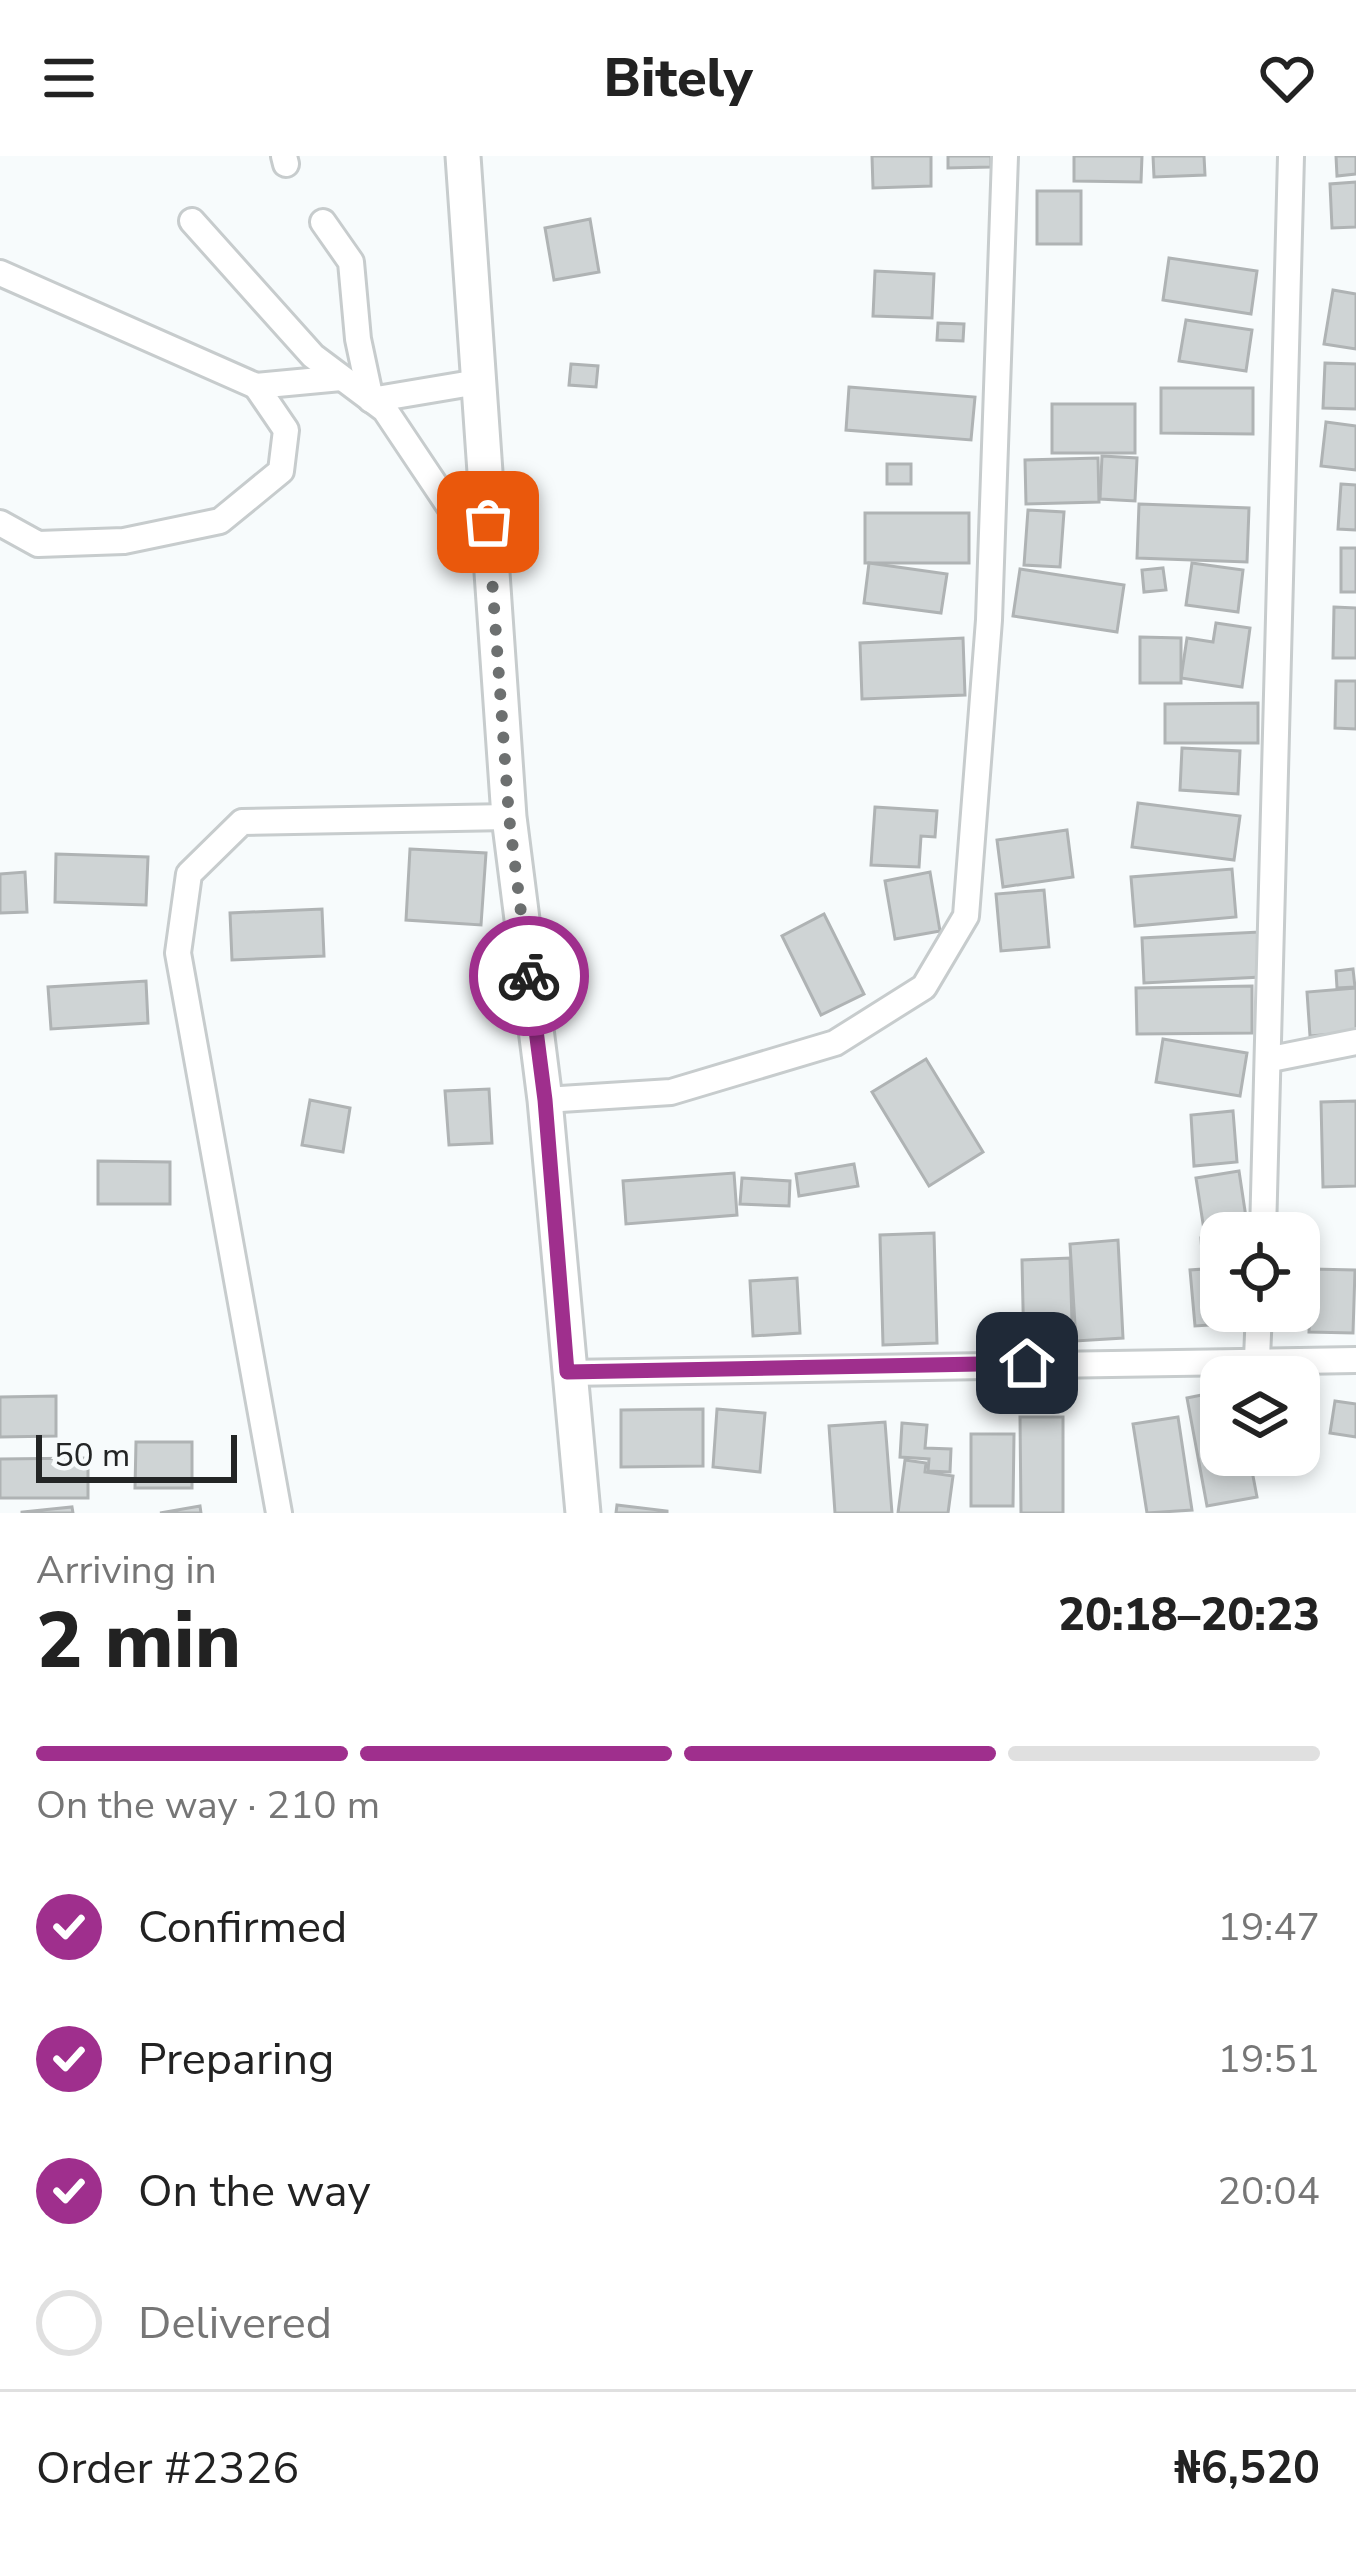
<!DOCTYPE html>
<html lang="en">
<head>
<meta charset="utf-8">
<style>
	body { margin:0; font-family:"Nunito Sans",sans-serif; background:#f2f2f2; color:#222; height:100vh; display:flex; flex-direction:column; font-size:45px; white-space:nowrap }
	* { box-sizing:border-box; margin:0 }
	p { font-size:39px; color:#767676 }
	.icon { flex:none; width:66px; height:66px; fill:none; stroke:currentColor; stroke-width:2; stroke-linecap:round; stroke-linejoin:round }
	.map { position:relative; height:1357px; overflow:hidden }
	.side { display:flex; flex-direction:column; background:#fff; flex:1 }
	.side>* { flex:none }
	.tools { position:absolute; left:1200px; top:1056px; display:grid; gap:24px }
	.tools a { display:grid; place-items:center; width:120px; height:120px; border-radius:24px; background:#fff; box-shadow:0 6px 18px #0003; font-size:60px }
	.scale { position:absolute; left:36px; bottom:30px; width:201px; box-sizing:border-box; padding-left:12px; border:6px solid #232525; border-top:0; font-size:33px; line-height:42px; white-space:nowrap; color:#232525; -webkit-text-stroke:9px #f7fbfc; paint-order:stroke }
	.pin { position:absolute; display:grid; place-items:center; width:102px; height:102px; color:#fff; margin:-51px; border-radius:24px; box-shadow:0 6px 18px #0006 }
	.courier { position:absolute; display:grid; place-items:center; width:120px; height:120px; margin:-60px; border:9px solid #9f2f8d; border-radius:50%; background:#fff; color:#222; box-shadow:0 3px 15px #0007 }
	.head em { font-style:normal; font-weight:800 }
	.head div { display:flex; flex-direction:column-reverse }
	.head { display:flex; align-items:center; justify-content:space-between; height:204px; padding:0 36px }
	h1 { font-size:78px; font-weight:800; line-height:90px }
	.bar { display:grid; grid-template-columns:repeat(4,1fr); gap:18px 12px; align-content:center; height:144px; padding:0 36px }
	.bar i { height:15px; border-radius:9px; background:#e0e0e0 }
	.bar .on { background:#9f2f8d }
	.bar p { grid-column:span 4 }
	.line { display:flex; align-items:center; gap:30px; padding:0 36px; border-top:3px solid #e0e0e0 }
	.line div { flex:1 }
	ol { padding:0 36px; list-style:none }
	li { display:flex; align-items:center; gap:36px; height:132px }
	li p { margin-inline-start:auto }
	li .icon { padding:12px; border-radius:50%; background:#9f2f8d; color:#fff; stroke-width:4 }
	li:last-child { color:#767676 }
	li i { width:66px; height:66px; border:6px solid #e0e0e0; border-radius:50% }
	header { display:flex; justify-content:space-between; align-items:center; height:156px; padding:0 36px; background:#fff; font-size:54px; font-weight:800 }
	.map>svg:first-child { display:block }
</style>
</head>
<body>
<header><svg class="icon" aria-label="menu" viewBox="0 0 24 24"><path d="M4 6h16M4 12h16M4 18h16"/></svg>Bitely<svg class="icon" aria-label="heart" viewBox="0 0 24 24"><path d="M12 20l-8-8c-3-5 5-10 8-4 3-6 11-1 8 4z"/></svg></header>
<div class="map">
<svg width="1356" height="1357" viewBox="0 0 1356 1357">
	<rect width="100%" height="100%" fill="#f7fbfc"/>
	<g fill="#cfd4d5" stroke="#afb3b4" stroke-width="3">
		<path d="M872,0H931V30L873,32Z"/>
		<path d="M948,0H991V11L948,12Z"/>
		<path d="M1074,0H1142L1141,26L1074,25Z"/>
		<path d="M1153,0H1204L1205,19L1154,21Z"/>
		<path d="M1336,0H1356V18L1337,20Z"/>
		<path d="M1356,26V71L1332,72L1330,28Z"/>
		<rect x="1037" y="35" width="44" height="53"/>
		<path d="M590,63L599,116L554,124L545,72Z"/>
		<path d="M1169,102L1257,115L1251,158L1163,144Z"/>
		<path d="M875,115L934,118L932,162L873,160Z"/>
		<path d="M1333,134L1356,138V193L1324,188Z"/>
		<path d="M1186,164L1252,174L1246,215L1179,205Z"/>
		<path d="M938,167L964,168L963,185L937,184Z"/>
		<path d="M1325,207L1356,208V253L1323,252Z"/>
		<path d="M571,208L598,210L596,231L569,229Z"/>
		<path d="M849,231L975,241L971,284L846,274Z"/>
		<path d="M1161,232H1253V278L1161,277Z"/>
		<rect x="1052" y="248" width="83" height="49"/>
		<path d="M1326,266L1356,270V314L1321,310Z"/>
		<path d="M1102,300L1137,302L1135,345L1100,343Z"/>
		<path d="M1098,302L1099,346L1026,348L1025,304Z"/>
		<rect x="887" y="308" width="24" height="20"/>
		<path d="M1341,328L1356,329V374L1338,373Z"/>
		<path d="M1139,348L1249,352L1247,406L1137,402Z"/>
		<path d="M1028,354L1064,356L1060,411L1024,409Z"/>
		<rect x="865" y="357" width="104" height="50"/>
		<rect x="1341" y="392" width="15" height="44"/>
		<path d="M869,407L947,418L941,457L864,447Z"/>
		<path d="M1192,407L1243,414L1238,456L1186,449Z"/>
		<path d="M1163,412L1166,434L1144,436L1142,414Z"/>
		<path d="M1020,413L1124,429L1117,476L1013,460Z"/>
		<path d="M1334,451L1356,452V502H1333Z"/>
		<path d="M1216,467L1250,472L1242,531L1181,522L1187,482L1213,486Z"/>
		<path d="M1140,481L1181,482V527H1140Z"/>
		<path d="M963,482L965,539L862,543L860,487Z"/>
		<path d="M1336,525H1356V573L1335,572Z"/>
		<path d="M1258,547V587H1165V548Z"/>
		<path d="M1182,592L1240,595L1238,638L1180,634Z"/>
		<path d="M1138,647L1240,660L1234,704L1132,691Z"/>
		<path d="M875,651L937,655L935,681L921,680L919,711L871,709Z"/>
		<path d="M1067,674L1073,721L1003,731L997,684Z"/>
		<path d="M410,693L486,697L481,769L406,764Z"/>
		<path d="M56,698L148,701L146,749L55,746Z"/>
		<path d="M1232,713L1236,761L1135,770L1131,721Z"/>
		<path d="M25,716L27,756L0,757V718Z"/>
		<path d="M930,716L940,775L895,783L885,725Z"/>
		<path d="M1044,734L1049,791L1001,795L996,738Z"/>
		<path d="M322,753L324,800L232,804L230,757Z"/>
		<path d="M824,758L864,838L821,859L782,780Z"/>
		<path d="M1259,776L1261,821L1144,827L1142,782Z"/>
		<path d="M1353,813L1355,831L1337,832L1336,815Z"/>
		<path d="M146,825L148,867L51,873L48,831Z"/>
		<path d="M1252,830V877L1137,878L1136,832Z"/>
		<path d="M1356,832V876L1310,880L1307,836Z"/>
		<path d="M1163,883L1247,897L1240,940L1156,926Z"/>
		<path d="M926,903L983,996L929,1030L872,936Z"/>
		<path d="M489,933L492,987L449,989L445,935Z"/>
		<path d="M310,944L350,952L343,996L302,989Z"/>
		<path d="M1356,945V1030L1323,1031L1321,946Z"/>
		<path d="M1233,955L1237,1006L1194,1010L1191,959Z"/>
		<path d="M98,1005L170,1006V1048H98Z"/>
		<path d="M854,1008L858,1030L799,1040L796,1018Z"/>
		<path d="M1239,1015L1247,1068L1204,1074L1196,1022Z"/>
		<path d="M734,1017L737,1059L626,1068L623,1025Z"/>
		<path d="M742,1022L790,1025L789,1050L740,1048Z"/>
		<path d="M934,1077L937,1187L883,1189L880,1079Z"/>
		<path d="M1221,1081V1155H1240L1241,1167L1195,1170L1190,1114L1203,1113L1201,1082Z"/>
		<path d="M1118,1084L1123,1182L1076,1185L1070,1088Z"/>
		<path d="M1070,1102L1073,1196L1024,1197L1022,1104Z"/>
		<path d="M1311,1113L1355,1114L1353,1177L1309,1176Z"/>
		<path d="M797,1122L800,1177L753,1180L750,1125Z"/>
		<path d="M1221,1235V1299H1249L1257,1341L1207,1350L1187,1242Z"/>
		<path d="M56,1240V1280L0,1281V1241Z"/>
		<path d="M1335,1245L1356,1248V1281L1330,1277Z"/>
		<path d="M703,1253V1310L621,1311V1254Z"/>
		<path d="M717,1253L765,1257L760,1316L713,1311Z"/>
		<path d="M1020,1261H1063V1357H1021Z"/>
		<path d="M1178,1261L1192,1354L1147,1357L1133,1268Z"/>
		<path d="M885,1266L892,1357H835L829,1270Z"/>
		<path d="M902,1267L927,1269L925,1292L951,1293L950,1316L928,1315L929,1303L900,1301Z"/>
		<path d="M971,1278H1014L1013,1350H971Z"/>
		<path d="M136,1286H192V1332H135Z"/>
		<path d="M88,1302V1342H0V1303Z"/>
		<path d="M905,1304L926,1307L925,1316L953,1320L948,1357H898Z"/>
		<path d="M617,1349L667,1355V1357H616Z"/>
		<path d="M200,1350L201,1357H160Z"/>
		<path d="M72,1351L73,1357H22V1356Z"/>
	</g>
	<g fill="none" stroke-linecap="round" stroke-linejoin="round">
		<defs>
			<g id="street">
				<path d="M284,0L286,8"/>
				<path d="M192,65L313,200L385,254L490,411"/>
				<path d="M323,66L351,106L358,183L371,244L478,226"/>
				<path d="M0,117L256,230"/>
				<path d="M0,367L38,388L124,385L220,365L281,315L286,274L256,230L341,222"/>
				<path d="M1271,903L1356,886"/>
				<path d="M545,944L671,936L835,887L924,831L966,760L989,464L1005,0"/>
				<path d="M1263,1077L1291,0"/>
				<path d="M1257,1202L1259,1155"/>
				<path d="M567,1217L1356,1204"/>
				<path d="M279,1357L178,797L189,718L242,666L509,661"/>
			</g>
			<path id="secondary" d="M463,0L509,661L545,944L583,1357"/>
		</defs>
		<use href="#street" stroke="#c7cccd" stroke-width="30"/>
		<use href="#secondary" stroke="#c7cccd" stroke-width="39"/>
		<use href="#street" stroke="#fff" stroke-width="24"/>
		<use href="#secondary" stroke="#fff" stroke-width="33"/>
	</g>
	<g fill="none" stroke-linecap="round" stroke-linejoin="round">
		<path stroke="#6d7070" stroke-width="12" stroke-dasharray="0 21.6" d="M488,366L509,661L529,820"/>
		<path stroke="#9f2f8d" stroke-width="15" d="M529,820L545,944L567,1216L1027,1207"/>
	</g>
</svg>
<div class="tools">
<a><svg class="icon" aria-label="locate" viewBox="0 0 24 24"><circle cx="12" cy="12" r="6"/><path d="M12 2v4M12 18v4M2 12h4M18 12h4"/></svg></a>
<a><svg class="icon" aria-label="layers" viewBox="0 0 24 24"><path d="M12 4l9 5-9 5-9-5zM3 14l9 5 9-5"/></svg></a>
</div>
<div class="scale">50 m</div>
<div class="pin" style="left:488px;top:366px;background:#ea580c"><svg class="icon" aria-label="bag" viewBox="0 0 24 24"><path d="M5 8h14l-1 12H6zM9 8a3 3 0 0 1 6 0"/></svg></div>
<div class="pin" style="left:1027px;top:1207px;background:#1f2937"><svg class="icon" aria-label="home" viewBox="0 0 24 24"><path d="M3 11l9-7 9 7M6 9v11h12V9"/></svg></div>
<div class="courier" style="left:529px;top:820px"><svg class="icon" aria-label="bike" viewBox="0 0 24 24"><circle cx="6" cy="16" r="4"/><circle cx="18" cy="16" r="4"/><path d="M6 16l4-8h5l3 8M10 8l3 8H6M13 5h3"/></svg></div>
</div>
<section class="side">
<div class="head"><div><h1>2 min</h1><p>Arriving in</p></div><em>20:18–20:23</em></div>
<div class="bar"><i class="on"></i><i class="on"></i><i class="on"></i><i></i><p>On the way · 210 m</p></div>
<ol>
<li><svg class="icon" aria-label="check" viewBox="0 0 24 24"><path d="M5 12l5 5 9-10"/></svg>Confirmed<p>19:47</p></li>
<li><svg class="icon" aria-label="check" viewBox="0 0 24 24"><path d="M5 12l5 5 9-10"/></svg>Preparing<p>19:51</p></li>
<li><svg class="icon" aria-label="check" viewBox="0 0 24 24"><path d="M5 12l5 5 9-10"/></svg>On the way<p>20:04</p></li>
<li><i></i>Delivered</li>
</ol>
<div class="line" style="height:156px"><div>Order #2326</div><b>₦6,520</b></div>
</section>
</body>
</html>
